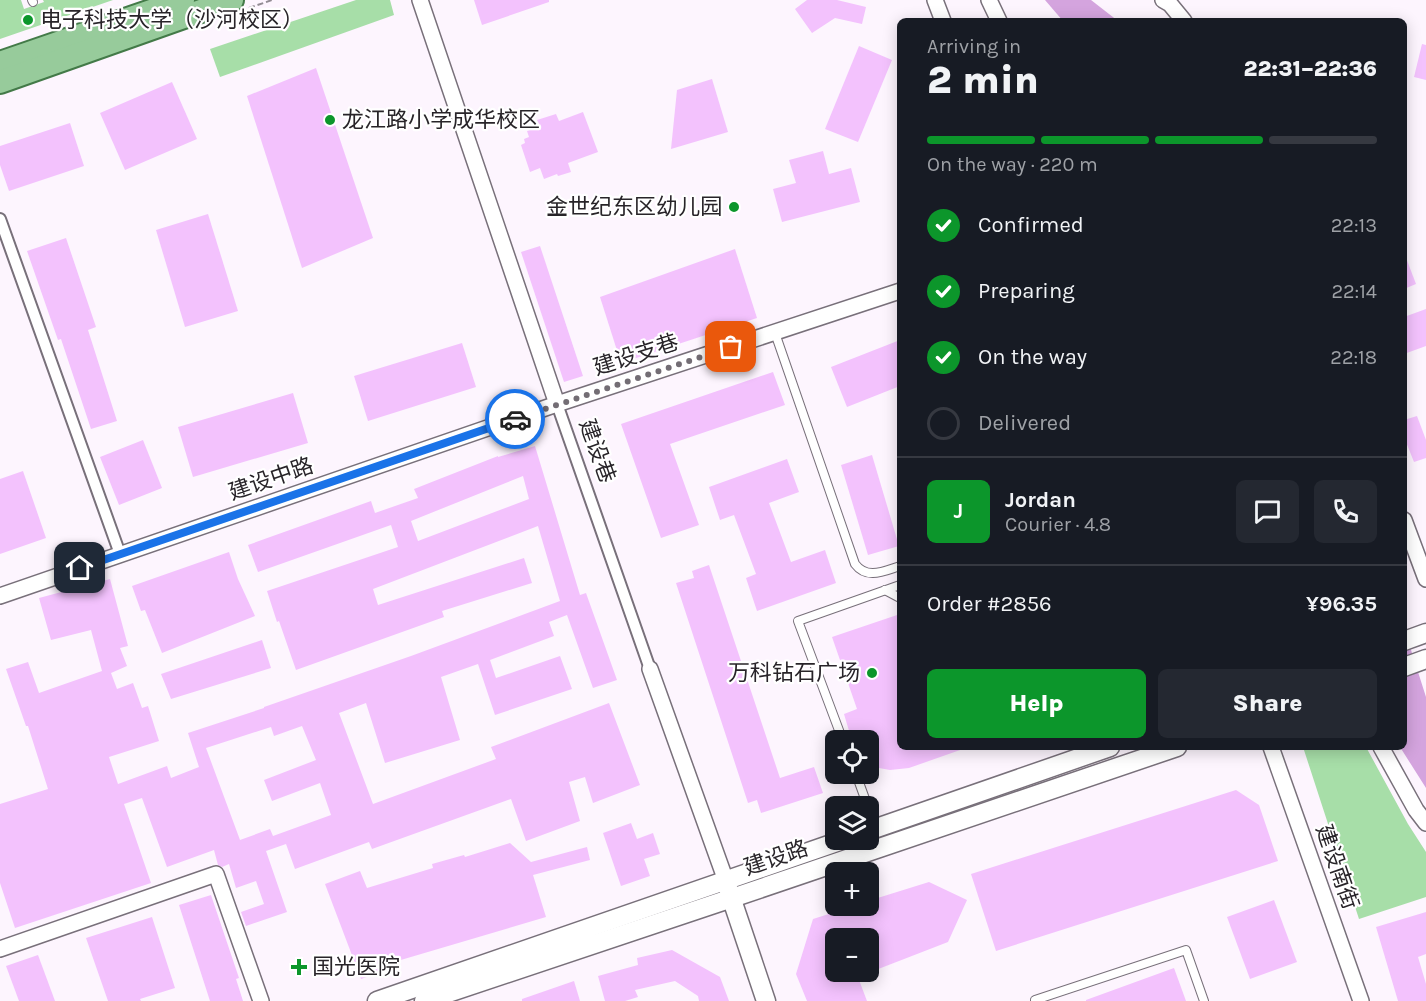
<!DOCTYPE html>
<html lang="en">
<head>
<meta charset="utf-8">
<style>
	body { margin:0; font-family:Karla,"Noto Sans SC",sans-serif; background:#242831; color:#f1f3f6; height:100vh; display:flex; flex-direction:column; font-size:22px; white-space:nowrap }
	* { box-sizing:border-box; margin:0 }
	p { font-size:20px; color:#9ea1a6 }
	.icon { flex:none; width:33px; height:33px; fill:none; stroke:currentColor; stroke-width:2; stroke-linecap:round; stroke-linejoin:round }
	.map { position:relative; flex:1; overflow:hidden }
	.drawer { position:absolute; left:897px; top:18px; width:510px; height:732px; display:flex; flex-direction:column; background:#171b24; border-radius:9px; box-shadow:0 3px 15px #0003 }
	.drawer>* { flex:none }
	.fabs { position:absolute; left:825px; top:730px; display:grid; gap:12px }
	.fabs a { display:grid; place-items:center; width:54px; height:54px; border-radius:9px; background:#171b24; box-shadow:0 3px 15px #0003; font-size:30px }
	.pin { position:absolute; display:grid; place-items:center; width:51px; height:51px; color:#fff; margin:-26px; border-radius:12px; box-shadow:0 3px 9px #0006 }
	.courier { position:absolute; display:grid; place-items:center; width:60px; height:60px; margin:-30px; border:4px solid #1a73e8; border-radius:50%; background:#fff; color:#222; box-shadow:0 2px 8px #0007 }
	.head em { font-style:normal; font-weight:800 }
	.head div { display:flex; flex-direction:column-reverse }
	.head { display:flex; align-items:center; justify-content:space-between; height:102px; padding:0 30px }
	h1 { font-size:39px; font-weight:800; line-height:45px }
	.bar { display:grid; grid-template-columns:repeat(4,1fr); gap:9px 6px; align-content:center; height:72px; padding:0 30px }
	.bar i { height:8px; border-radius:4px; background:#363941 }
	.bar .active { background:#0c962b }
	.bar p { grid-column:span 4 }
	.line { display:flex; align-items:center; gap:15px; padding:0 30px; border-top:2px solid #363941 }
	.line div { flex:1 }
	.round { display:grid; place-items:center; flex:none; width:63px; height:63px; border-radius:9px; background:#242831 }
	ol { padding:0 30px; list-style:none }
	li { display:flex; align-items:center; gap:18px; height:66px }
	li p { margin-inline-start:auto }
	li .icon { padding:6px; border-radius:50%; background:#0c962b; color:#fff; stroke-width:4 }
	li:last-child { color:#9ea1a6 }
	li i { width:33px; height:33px; border:3px solid #363941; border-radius:50% }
	.action { display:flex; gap:12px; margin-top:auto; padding:12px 30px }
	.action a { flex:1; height:69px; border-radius:9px; background:#0c962b; color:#fff; font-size:24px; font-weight:800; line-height:69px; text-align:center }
	.action a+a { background:#242831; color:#f1f3f6 }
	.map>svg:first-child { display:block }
</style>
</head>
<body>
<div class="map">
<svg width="1426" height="1001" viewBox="0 0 1426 1001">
	<rect width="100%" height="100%" fill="#fdf5fe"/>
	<g fill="#a7dea8">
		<path d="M0,0H21L24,9L44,2L43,0H113L0,39Z"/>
		<path d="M356,0H390L394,15L220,77L210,49Z"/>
		<path d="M1303,747H1366L1408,824L1426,852V897L1359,919Z"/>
	</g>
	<g fill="#d4a4de">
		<path d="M1045,0H1091L1118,21H1063Z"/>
		<path d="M1404,628L1426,697V788L1400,747H1404Z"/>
	</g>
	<g fill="#f3c2fd" fill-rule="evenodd">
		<path d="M474,0H549V2L482,25Z"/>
		<path d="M807,0H837L866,7L862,24L835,18L812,33L795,9Z"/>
		<path d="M1422,44L1426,45V80L1414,77Z"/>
		<path d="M859,46L892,60L858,142L825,129Z"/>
		<path d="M316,68L373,238L302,268L247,96Z"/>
		<path d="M712,79L728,132L671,149L677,90Z"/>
		<path d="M172,82L197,139L125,170L100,113Z"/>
		<path d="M583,112L598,152L568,163L571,172L558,176L557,174L544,179L540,168L530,172L521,145L525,143L524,139L529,137L527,131L540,126L537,120L556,114L559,121Z"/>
		<path d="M70,123L84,166L9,191L0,165V146Z"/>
		<path d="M823,151L829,174L851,168L860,202L782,222L773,189L796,183L789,160Z"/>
		<path d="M208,214L238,311L185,327L156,230Z"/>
		<path d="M66,238L96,327L88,330L117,421L91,429L61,339L58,340L27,251Z"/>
		<path d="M540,246L583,376L564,382L521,252Z"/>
		<path d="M735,249L757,318L621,363L600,297Z"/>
		<path d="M1405,255L1416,284L1404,289V256Z"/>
		<path d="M1426,309V346L1404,354V317Z"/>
		<path d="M900,340V386L847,407L831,367Z"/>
		<path d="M462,343L476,387L368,421L354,376Z"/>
		<path d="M773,372L785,405L670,444L699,525L661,538L621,424Z"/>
		<path d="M293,393L308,443L193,477L178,427Z"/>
		<path d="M1417,416L1426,440V458L1414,462L1404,437V420Z"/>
		<path d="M143,440L162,488L119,505L100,457Z"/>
		<path d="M535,446L580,595L586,593L617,680L593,688L567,615L549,622L554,636L490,660L496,678L560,656L572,689L495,715L478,664L441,677L460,740L385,763L366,703L339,713L373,804L496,759L491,747L609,703L640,785L593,803L585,777L569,782L580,821L526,841L511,799L372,849L369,842L295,869L286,844L266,851L287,912L246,926L241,912L264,904L256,881L236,888L229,864L222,867L218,865L214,850L167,867L142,798L124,804L151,883L15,928L0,883V804L48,789L28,726H26L6,669L28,662L39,693L102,671L91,630L51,640L39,598L110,579L128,646L120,648L127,666L111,673L117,689L133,683L142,708L148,706L159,741L109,757L118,784L167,766L171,778L199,767L188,733L264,708V707L411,656L560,601L538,526L373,589L378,605L524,558L532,583L442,611L444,617L296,670L279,621L277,622L267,591L398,547L391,525L258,572L248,545L371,501L375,513L418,498L414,489L498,456V457ZM523,476L529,499L418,541L411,521ZM302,726L316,760L264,780L272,801L320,783L331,815L273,836L270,829L240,840L206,748L271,727L274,736Z"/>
		<path d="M872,455L899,546L868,555L841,465Z"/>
		<path d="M787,459L799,492L769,503L791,562L825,550L836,583L757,611L746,578L756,574L734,515L720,520L709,487Z"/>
		<path d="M23,471L46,538L0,554V479Z"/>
		<path d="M229,552L238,579L255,616L162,653L145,610L141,611L132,586Z"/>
		<path d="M709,565L780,778L814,767L823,793L761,813L757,800L748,803L676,583L694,578L692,571Z"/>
		<path d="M900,614V747H962L963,749L909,768L890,770L868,766V741H852L844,714L857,709L832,637Z"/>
		<path d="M262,640L271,668L171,699L161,674Z"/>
		<path d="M1236,790L1259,805L1278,861L996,951L971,874Z"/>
		<path d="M631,823L637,839L653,833L660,854L644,859L650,876L621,886L603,833Z"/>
		<path d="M510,843L531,862L587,847L590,860L533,875L546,917L394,962L396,967L361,979L325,884L360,871L367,888L433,868L432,864L464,855L465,857Z"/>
		<path d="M929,882L967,900L948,942L868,973V939H836V972H856L867,1001H807L796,974L813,919L854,906H868V901Z"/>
		<path d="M211,895L239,978L236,979L243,1001H210L179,905Z"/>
		<path d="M1274,900L1297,962L1250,979L1227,917Z"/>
		<path d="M1426,912V954L1418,957L1426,984V1001H1398L1376,927Z"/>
		<path d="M152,917L175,988L140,999L141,1001H108L86,938Z"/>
		<path d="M672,950L720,977L729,1001H699L698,996L675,981L635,990L638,997L625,1001H605L598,976L638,965L637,958Z"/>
		<path d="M38,955L55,1001H19L6,966Z"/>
		<path d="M1174,968L1186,1001H1086V1000Z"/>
		<path d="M574,981L580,1001H522V999Z"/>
	</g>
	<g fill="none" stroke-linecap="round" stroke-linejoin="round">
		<defs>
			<g id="service">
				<path d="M32,0L33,2"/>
				<path d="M775,333L855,564C867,580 884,571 900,566"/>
				<path d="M885,590L900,598"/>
				<path d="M843,741L798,621L900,585"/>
				<path d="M856,774L868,807"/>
				<path d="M868,808L876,828"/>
				<path d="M1035,1000L1186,950L1204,1001"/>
			</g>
			<g id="pedestrian">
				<path d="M0,219L120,554"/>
				<path d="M557,404L650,669"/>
			</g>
			<g id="minor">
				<path d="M420,0L557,404"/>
				<path d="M935,0L943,21"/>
				<path d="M989,0L999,21"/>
				<path d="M1163,0L1170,4L1184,21"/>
				<path d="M1404,520L1426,579"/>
				<path d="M0,596L557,404L900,291"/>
				<path d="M650,669L726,881"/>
				<path d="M1271,747L1361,1001"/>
				<path d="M1381,747L1416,810L1426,823"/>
				<path d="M0,949L216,874L261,1001"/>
			</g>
			<g id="tertiary">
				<path d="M1404,641L1426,633"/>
				<path d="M1404,667L1426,659"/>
				<path d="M868,831L1110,747"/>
				<path d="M728,888L766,1001"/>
				<path d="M377,1001L843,840"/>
				<path d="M424,1001L732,898L1177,747"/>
			</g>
			<g id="primary">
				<path d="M0,63L183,0"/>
				<path d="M0,82L232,0"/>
			</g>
		</defs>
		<use href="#service" stroke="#78707a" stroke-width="10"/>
		<use href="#pedestrian" stroke="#78707a" stroke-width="14"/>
		<use href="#minor" stroke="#78707a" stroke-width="18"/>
		<use href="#tertiary" stroke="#78707a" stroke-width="21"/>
		<use href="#primary" stroke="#437a48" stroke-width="26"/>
		<path stroke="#928c93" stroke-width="2" stroke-dasharray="6 3" stroke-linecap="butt" d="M249,8L272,0"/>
		<use href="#service" stroke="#fff" stroke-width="8"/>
		<use href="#pedestrian" stroke="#fff" stroke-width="10"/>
		<use href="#minor" stroke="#fff" stroke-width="15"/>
		<use href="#tertiary" stroke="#fff" stroke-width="18"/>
		<use href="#primary" stroke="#97cb9b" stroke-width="22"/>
	</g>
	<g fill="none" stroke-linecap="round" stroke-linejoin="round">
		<path stroke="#736d74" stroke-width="6" stroke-dasharray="0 10.8" d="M515,419L731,347"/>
		<path stroke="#1a73e8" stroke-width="8" d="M80,568L515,419"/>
	</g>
	<g fill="#0c962b" stroke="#fff" stroke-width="2">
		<circle cx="28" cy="20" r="6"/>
		<circle cx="330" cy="120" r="6"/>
		<circle cx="734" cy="207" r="6"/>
		<circle cx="872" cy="673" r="6"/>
		<path d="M296 958h6v6h6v6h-6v6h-6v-6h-6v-6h6z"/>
	</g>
	<g text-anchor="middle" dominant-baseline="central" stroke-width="4.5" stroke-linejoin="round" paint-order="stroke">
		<g font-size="22" fill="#282429" stroke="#fff" text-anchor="start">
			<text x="40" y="20">电子科技大学（沙河校区）</text>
			<text x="342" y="120">龙江路小学成华校区</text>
			<text x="722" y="207" text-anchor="end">金世纪东区幼儿园</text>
			<text x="860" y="673" text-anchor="end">万科钻石广场</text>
			<text x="312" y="967">国光医院</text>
		</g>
		<g font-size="22" fill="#282429" stroke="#fff">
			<text transform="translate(636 355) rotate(-18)">建设支巷</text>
			<text transform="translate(597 451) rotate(70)">建设巷</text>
			<text transform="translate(271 479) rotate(-19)">建设中路</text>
			<text transform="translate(776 858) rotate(-19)">建设路</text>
			<text transform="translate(1337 867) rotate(71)">建设南街</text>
		</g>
	</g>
</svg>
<div class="fabs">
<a><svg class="icon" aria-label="locate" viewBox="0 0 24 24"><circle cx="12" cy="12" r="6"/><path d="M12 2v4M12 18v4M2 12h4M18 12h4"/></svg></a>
<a><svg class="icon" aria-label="layers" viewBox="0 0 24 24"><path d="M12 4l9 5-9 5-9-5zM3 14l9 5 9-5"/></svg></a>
<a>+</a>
<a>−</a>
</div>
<div class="pin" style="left:731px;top:347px;background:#ea580c"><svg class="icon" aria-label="bag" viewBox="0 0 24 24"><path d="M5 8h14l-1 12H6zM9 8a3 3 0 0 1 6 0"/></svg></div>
<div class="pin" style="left:80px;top:568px;background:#1f2937"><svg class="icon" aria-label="home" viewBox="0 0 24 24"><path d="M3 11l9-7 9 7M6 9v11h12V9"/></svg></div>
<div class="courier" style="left:515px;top:419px"><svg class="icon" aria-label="car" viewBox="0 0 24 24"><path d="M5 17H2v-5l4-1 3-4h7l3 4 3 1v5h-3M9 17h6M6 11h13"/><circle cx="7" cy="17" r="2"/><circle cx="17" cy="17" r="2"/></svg></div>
<section class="drawer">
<div class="head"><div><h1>2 min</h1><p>Arriving in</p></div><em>22:31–22:36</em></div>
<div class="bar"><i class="active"></i><i class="active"></i><i class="active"></i><i></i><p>On the way · 220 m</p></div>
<ol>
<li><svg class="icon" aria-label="check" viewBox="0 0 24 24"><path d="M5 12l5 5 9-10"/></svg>Confirmed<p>22:13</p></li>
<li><svg class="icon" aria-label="check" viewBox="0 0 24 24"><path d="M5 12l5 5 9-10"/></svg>Preparing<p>22:14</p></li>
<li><svg class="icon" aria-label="check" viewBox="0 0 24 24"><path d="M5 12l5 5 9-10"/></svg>On the way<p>22:18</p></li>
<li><i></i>Delivered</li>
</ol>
<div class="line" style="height:108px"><b class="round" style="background:#0c962b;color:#fff">J</b><div><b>Jordan</b><p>Courier · 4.8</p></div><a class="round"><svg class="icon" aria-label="chat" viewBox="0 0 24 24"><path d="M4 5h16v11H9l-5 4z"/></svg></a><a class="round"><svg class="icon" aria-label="phone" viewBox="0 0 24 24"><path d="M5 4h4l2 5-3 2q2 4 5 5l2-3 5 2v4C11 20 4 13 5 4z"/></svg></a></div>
<div class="line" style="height:78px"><div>Order #2856</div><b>¥96.35</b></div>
<div class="action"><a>Help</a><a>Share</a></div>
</section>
</div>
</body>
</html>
